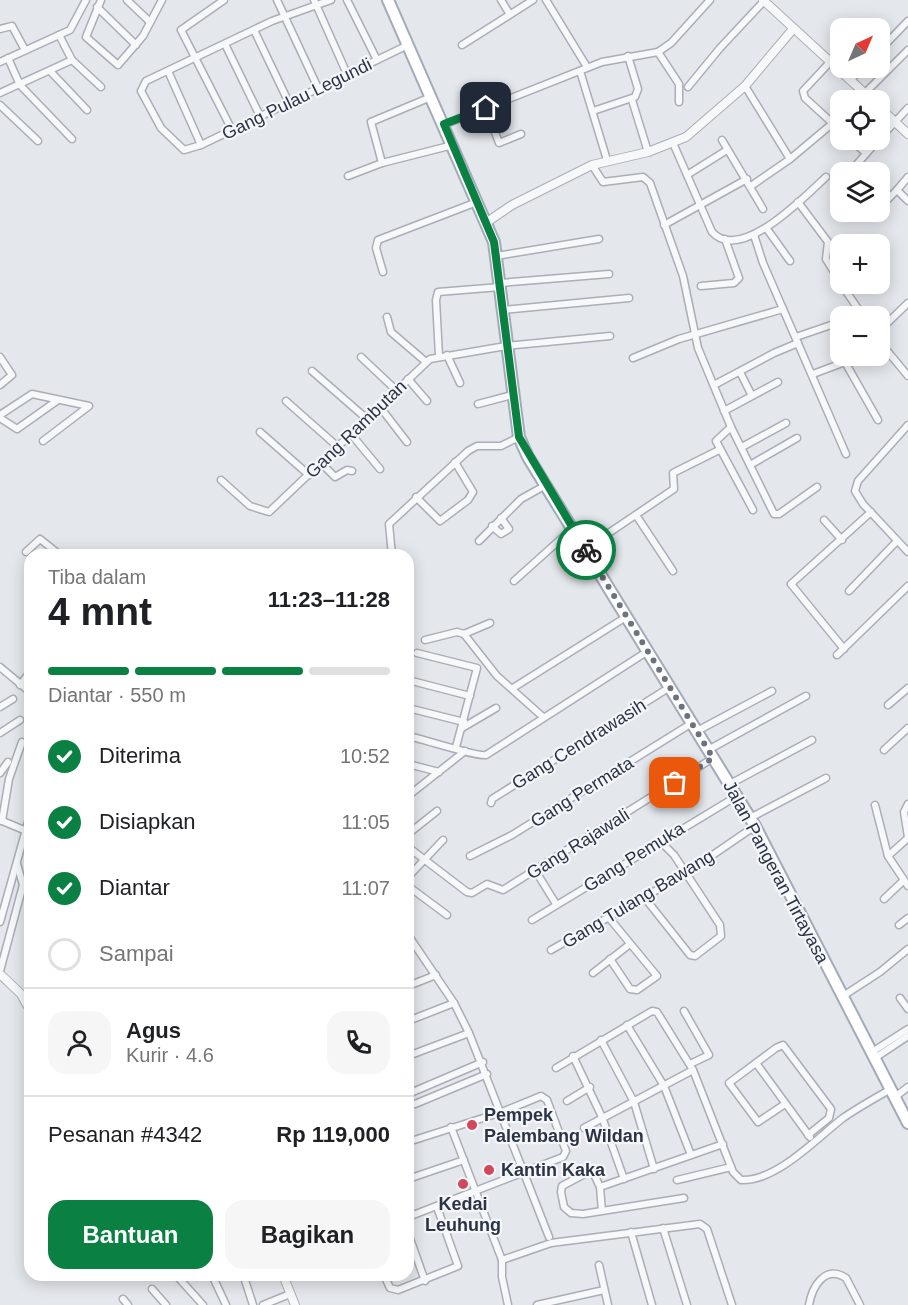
<!DOCTYPE html>
<html lang="id">
<head>
<meta charset="utf-8">
<style>
	body { margin:0; font-family:Helvetica,sans-serif; background:#f6f6f6; color:#202124; height:100vh; display:flex; flex-direction:column; font-size:22px; white-space:nowrap }
	* { box-sizing:border-box; margin:0 }
	p { font-size:20px; color:#757577 }
	.icon { flex:none; width:33px; height:33px; fill:none; stroke:currentColor; stroke-width:2; stroke-linecap:round; stroke-linejoin:round }
	.map { position:relative; flex:1; overflow:hidden }
	.details { position:absolute; left:24px; top:549px; width:390px; height:732px; display:flex; flex-direction:column; background:#fff; border-radius:18px; box-shadow:0 3px 15px #0003 }
	.details>* { flex:none }
	.needle { width:39px; rotate:44deg }
	.controls { position:absolute; left:830px; top:18px; display:grid; gap:12px }
	.controls a { display:grid; place-items:center; width:60px; height:60px; border-radius:12px; background:#fff; box-shadow:0 3px 15px #0003; font-size:30px }
	.pin { position:absolute; display:grid; place-items:center; width:51px; height:51px; color:#fff; margin:-26px; border-radius:12px; box-shadow:0 3px 9px #0006 }
	.courier { position:absolute; display:grid; place-items:center; width:60px; height:60px; margin:-30px; border:4px solid #0b8043; border-radius:50%; background:#fff; color:#222; box-shadow:0 2px 8px #0007 }
	.overview em { font-style:normal; font-weight:700 }
	.overview div { display:flex; flex-direction:column-reverse }
	.overview { display:flex; align-items:center; justify-content:space-between; height:102px; padding:0 24px }
	h1 { font-size:39px; font-weight:700; line-height:45px }
	.bar { display:grid; grid-template-columns:repeat(4,1fr); gap:9px 6px; align-content:center; height:72px; padding:0 24px }
	.bar i { height:8px; border-radius:4px; background:#e0e0e0 }
	.bar .on { background:#0b8043 }
	.bar p { grid-column:span 4 }
	.line { display:flex; align-items:center; gap:15px; padding:0 24px; border-top:2px solid #e0e0e0 }
	.line div { flex:1 }
	.round { display:grid; place-items:center; flex:none; width:63px; height:63px; border-radius:18px; background:#f6f6f6 }
	ol { padding:0 24px; list-style:none }
	li { display:flex; align-items:center; gap:18px; height:66px }
	li p { margin-inline-start:auto }
	li .icon { padding:6px; border-radius:50%; background:#0b8043; color:#fff; stroke-width:4 }
	li:last-child { color:#757577 }
	li i { width:33px; height:33px; border:3px solid #e0e0e0; border-radius:50% }
	.button { display:flex; gap:12px; margin-top:auto; padding:12px 24px }
	.button a { flex:1; height:69px; border-radius:18px; background:#0b8043; color:#fff; font-size:24px; font-weight:700; line-height:69px; text-align:center }
	.button a+a { background:#f6f6f6; color:#202124 }
	.map>svg:first-child { display:block }
</style>
</head>
<body>
<div class="map">
<svg width="908" height="1305" viewBox="0 0 908 1305">
	<rect width="100%" height="100%" fill="#e4e7ec"/>
	<g fill="none" stroke-linecap="round" stroke-linejoin="round">
		<defs>
			<g id="minor">
				<path d="M101,0L86,37L118,65L143,36L162,0"/>
				<path d="M127,0L149,21"/>
				<path d="M224,0L181,30L232,130"/>
				<path d="M277,0L318,88"/>
				<path d="M314,0L347,74"/>
				<path d="M331,0L272,21L146,81L141,91L161,128L184,150L201,145L408,45"/>
				<path d="M347,0L377,60"/>
				<path d="M501,0L509,13"/>
				<path d="M546,0L587,67"/>
				<path d="M97,7L136,45"/>
				<path d="M0,29L12,26L25,50"/>
				<path d="M254,30L289,103"/>
				<path d="M59,35L72,60L101,87"/>
				<path d="M225,44L260,116"/>
				<path d="M462,45L533,0"/>
				<path d="M879,51L908,21"/>
				<path d="M658,52L679,84V102"/>
				<path d="M8,58L20,85L72,139"/>
				<path d="M831,61L803,91L805,98L840,130"/>
				<path d="M0,62L70,30L86,0"/>
				<path d="M50,71L87,110"/>
				<path d="M168,71L201,145"/>
				<path d="M580,71L607,160"/>
				<path d="M850,80L863,68"/>
				<path d="M745,86L790,159"/>
				<path d="M688,87L720,48L764,1"/>
				<path d="M0,93L72,60"/>
				<path d="M864,94L908,50"/>
				<path d="M632,100L648,152"/>
				<path d="M0,105L38,141"/>
				<path d="M486,108L499,143L521,134"/>
				<path d="M593,111L635,97L638,89L628,56"/>
				<path d="M443,125L602,62L658,52L671,43L710,0"/>
				<path d="M879,139L908,108"/>
				<path d="M722,140L763,209"/>
				<path d="M851,140L866,153"/>
				<path d="M673,143L712,232C741,264 806,195 826,177"/>
				<path d="M382,163L371,122L431,97"/>
				<path d="M592,165L603,182L643,177L650,183L683,276L698,348L731,427L774,514H779L817,487"/>
				<path d="M851,171L878,140"/>
				<path d="M687,175L727,150"/>
				<path d="M348,176L382,163L453,145"/>
				<path d="M908,177L897,190L908,201"/>
				<path d="M751,186L790,159L833,123"/>
				<path d="M798,202L828,242L826,259L840,282"/>
				<path d="M880,207L897,190"/>
				<path d="M664,225L747,179"/>
				<path d="M767,229L790,261"/>
				<path d="M754,235L763,263L846,454"/>
				<path d="M496,256L599,239"/>
				<path d="M383,272L376,248L378,240L477,202"/>
				<path d="M500,283L609,274"/>
				<path d="M841,284L863,316"/>
				<path d="M701,286L734,283L739,278L725,239"/>
				<path d="M503,310L629,298"/>
				<path d="M387,317L391,332L426,362"/>
				<path d="M879,331L908,303"/>
				<path d="M796,337L831,325"/>
				<path d="M879,341L908,376"/>
				<path d="M447,355L460,383"/>
				<path d="M439,356L436,300L438,292L500,287"/>
				<path d="M0,357L12,375L0,385"/>
				<path d="M361,357L396,390"/>
				<path d="M633,358L679,339L783,309"/>
				<path d="M312,371L367,419"/>
				<path d="M740,372L751,394"/>
				<path d="M813,374L845,362L878,420"/>
				<path d="M408,379L427,401"/>
				<path d="M714,385L774,353L798,343"/>
				<path d="M286,401L338,447"/>
				<path d="M478,404L512,395"/>
				<path d="M380,407L407,442"/>
				<path d="M724,411L778,382"/>
				<path d="M0,415L32,394L89,406L43,441"/>
				<path d="M0,418L17,429L58,400"/>
				<path d="M908,425L858,481L855,491L863,504L908,552"/>
				<path d="M731,427L716,441L753,510"/>
				<path d="M260,432L309,475"/>
				<path d="M351,434L380,469"/>
				<path d="M742,447L786,423"/>
				<path d="M321,463L335,477L347,470L352,471"/>
				<path d="M750,465L797,438"/>
				<path d="M221,480L250,506L269,512L430,359L506,346L610,336"/>
				<path d="M416,497L440,521L468,500L473,492L455,462"/>
				<path d="M636,515L673,571"/>
				<path d="M824,520L842,540"/>
				<path d="M492,526L501,534L509,529L501,518"/>
				<path d="M479,541L521,499L546,485"/>
				<path d="M585,549L674,489L673,473L719,450"/>
				<path d="M26,552L40,539L60,555"/>
				<path d="M392,555L389,524L468,451L477,446H501L519,437"/>
				<path d="M514,581L572,529"/>
				<path d="M849,591L897,541"/>
				<path d="M464,634L497,676L543,717"/>
				<path d="M425,640L457,632L464,634L490,623"/>
				<path d="M844,649L791,584L871,512"/>
				<path d="M417,653L477,668L456,747"/>
				<path d="M837,655L908,586"/>
				<path d="M0,667L30,692"/>
				<path d="M408,680L470,696"/>
				<path d="M20,685L30,672"/>
				<path d="M513,688L626,617"/>
				<path d="M888,705L908,688"/>
				<path d="M0,707L13,699"/>
				<path d="M408,708L464,722"/>
				<path d="M462,728L496,708"/>
				<path d="M697,731L772,691"/>
				<path d="M0,733L20,720"/>
				<path d="M408,736C423,739 477,757 486,755L648,651"/>
				<path d="M708,750L806,696"/>
				<path d="M884,750L908,728"/>
				<path d="M408,764L439,772"/>
				<path d="M0,773L8,762"/>
				<path d="M730,784L812,740"/>
				<path d="M408,796L465,751"/>
				<path d="M491,803L492,799L670,687"/>
				<path d="M908,804L904,812L908,837"/>
				<path d="M875,805L888,856L908,886"/>
				<path d="M750,818L826,778"/>
				<path d="M0,820L24,830"/>
				<path d="M2,821L9,779L22,742"/>
				<path d="M408,834L437,811"/>
				<path d="M408,847L467,892L472,893L487,884L503,890L713,758"/>
				<path d="M470,856L512,835L692,723"/>
				<path d="M888,856L908,838"/>
				<path d="M535,870L556,904"/>
				<path d="M408,877L443,840"/>
				<path d="M408,886L447,915"/>
				<path d="M644,897L690,955L695,956L721,936L720,925L674,855L660,841"/>
				<path d="M884,899L903,881"/>
				<path d="M532,920L737,796"/>
				<path d="M0,922L30,815"/>
				<path d="M899,925L908,918"/>
				<path d="M408,935L454,1003L469,1033L549,1237"/>
				<path d="M551,950L685,874L755,826"/>
				<path d="M610,959L630,989L637,990L657,976L610,919"/>
				<path d="M0,971L23,885L17,864"/>
				<path d="M593,973L630,944"/>
				<path d="M408,986L436,975"/>
				<path d="M843,996L880,972L908,949"/>
				<path d="M900,998L908,1009"/>
				<path d="M684,1011L709,1055L690,1064"/>
				<path d="M408,1021L454,1003"/>
				<path d="M627,1025L664,1086L691,1155"/>
				<path d="M601,1040L634,1102L654,1169"/>
				<path d="M872,1052L908,1029"/>
				<path d="M408,1056L469,1033"/>
				<path d="M573,1056L602,1117L624,1179"/>
				<path d="M875,1058L908,1036"/>
				<path d="M756,1063L810,1137"/>
				<path d="M556,1068L652,1011L657,1012L693,1070L733,1172L741,1180C776,1182 817,1138 843,1118C859,1107 875,1098 891,1089"/>
				<path d="M408,1094L483,1062"/>
				<path d="M895,1097L908,1087"/>
				<path d="M567,1101L590,1087"/>
				<path d="M415,1104L487,1074"/>
				<path d="M785,1104L758,1122L729,1083L776,1048L783,1045L831,1109L829,1118L808,1135"/>
				<path d="M451,1127L502,1260V1277L508,1305"/>
				<path d="M584,1128L693,1070"/>
				<path d="M408,1142L502,1112L541,1096L547,1100L566,1151L563,1157L408,1217"/>
				<path d="M408,1179L464,1160"/>
				<path d="M677,1180L731,1167"/>
				<path d="M600,1187L723,1144"/>
				<path d="M602,1211L600,1187L592,1170L562,1186L561,1192L564,1207L571,1213L583,1214L684,1198"/>
				<path d="M663,1228L687,1305"/>
				<path d="M631,1232L652,1305"/>
				<path d="M408,1233L425,1281"/>
				<path d="M502,1260L551,1243L700,1224L707,1229L732,1305"/>
				<path d="M599,1265L608,1305"/>
				<path d="M176,1275L203,1305"/>
				<path d="M212,1275L226,1305"/>
				<path d="M384,1275L390,1288L398,1290L458,1266L437,1207"/>
				<path d="M244,1277L253,1305"/>
				<path d="M152,1289L166,1305"/>
				<path d="M123,1299L128,1305"/>
				<path d="M263,1305L290,1294"/>
				<path d="M537,1305L604,1290"/>
				<path d="M809,1305C812,1287 825,1264 846,1278L860,1305"/>
			</g>
			<g id="tertiary">
				<path d="M763,0L872,100"/>
				<path d="M879,107L908,134"/>
				<path d="M487,222L512,205L592,165L648,152L686,137L745,86L793,29"/>
				<path d="M0,974L21,994L30,1010"/>
				<path d="M283,1275L295,1305"/>
			</g>
			<path id="primary" d="M388,0L494,242L519,437L528,457L755,826L908,1123"/>
		</defs>
		<use href="#minor" stroke="#a9aeb7" stroke-width="9"/>
		<use href="#tertiary" stroke="#a9aeb7" stroke-width="10"/>
		<use href="#primary" stroke="#a3abb8" stroke-width="14"/>
		<use href="#minor" stroke="#f7f8fa" stroke-width="6"/>
		<use href="#tertiary" stroke="#f7f8fa" stroke-width="8"/>
		<use href="#primary" stroke="#fff" stroke-width="10"/>
	</g>
	<g fill="none" stroke-linecap="round" stroke-linejoin="round">
		<path stroke="#6c737f" stroke-width="6" stroke-dasharray="0 10.8" d="M586,550L713,758L675,783"/>
		<path stroke="#0b8043" stroke-width="8" d="M486,108L444,124L494,242L519,437L586,550"/>
	</g>
	<g fill="#d1495b" stroke="#f4f6f9" stroke-width="2">
		<circle cx="472" cy="1125" r="6"/>
		<circle cx="489" cy="1170" r="6"/>
		<circle cx="463" cy="1184" r="6"/>
	</g>
	<g text-anchor="middle" dominant-baseline="central" stroke-width="4.5" stroke-linejoin="round" paint-order="stroke">
		<g font-size="18" fill="#2b3445" stroke="#f4f6f9">
			<text transform="translate(297 99) rotate(-26)">Gang Pulau Legundi</text>
			<text transform="translate(356 429) rotate(-44)">Gang Rambutan</text>
			<text transform="translate(579 744) rotate(-32)">Gang Cendrawasih</text>
			<text transform="translate(582 792) rotate(-32)">Gang Permata</text>
			<text transform="translate(578 844) rotate(-32)">Gang Rajawali</text>
			<text transform="translate(634 857) rotate(-32)">Gang Pemuka</text>
			<text transform="translate(776 872) rotate(62)">Jalan Pangeran Tirtayasa</text>
			<text transform="translate(638 899) rotate(-31)">Gang Tulang Bawang</text>
		</g>
		<g font-size="18" font-weight="bold" fill="#2b3445" stroke="#f4f6f9" text-anchor="start">
			<text x="484" y="1115">Pempek<tspan x="484" dy="21">Palembang Wildan</tspan></text>
			<text x="501" y="1170">Kantin Kaka</text>
			<text x="463" y="1204" text-anchor="middle">Kedai<tspan x="463" dy="21">Leuhung</tspan></text>
		</g>
	</g>
</svg>
<div class="controls">
<a><svg class="needle" viewBox="-14 -14 28 28"><path d="M0-13l5 13h-10z" fill="#e53935"/><path d="M0 13l5-13h-10z" fill="#757577"/></svg></a>
<a><svg class="icon" aria-label="locate" viewBox="0 0 24 24"><circle cx="12" cy="12" r="6"/><path d="M12 2v4M12 18v4M2 12h4M18 12h4"/></svg></a>
<a><svg class="icon" aria-label="layers" viewBox="0 0 24 24"><path d="M12 4l9 5-9 5-9-5zM3 14l9 5 9-5"/></svg></a>
<a>+</a>
<a>−</a>
</div>
<div class="pin" style="left:675px;top:783px;background:#ea580c"><svg class="icon" aria-label="bag" viewBox="0 0 24 24"><path d="M5 8h14l-1 12H6zM9 8a3 3 0 0 1 6 0"/></svg></div>
<div class="pin" style="left:486px;top:108px;background:#1f2937"><svg class="icon" aria-label="home" viewBox="0 0 24 24"><path d="M3 11l9-7 9 7M6 9v11h12V9"/></svg></div>
<div class="courier" style="left:586px;top:550px"><svg class="icon" aria-label="bike" viewBox="0 0 24 24"><circle cx="6" cy="16" r="4"/><circle cx="18" cy="16" r="4"/><path d="M6 16l4-8h5l3 8M10 8l3 8H6M13 5h3"/></svg></div>
<section class="details">
<div class="overview"><div><h1>4 mnt</h1><p>Tiba dalam</p></div><em>11:23–11:28</em></div>
<div class="bar"><i class="on"></i><i class="on"></i><i class="on"></i><i></i><p>Diantar · 550 m</p></div>
<ol>
<li><svg class="icon" aria-label="check" viewBox="0 0 24 24"><path d="M5 12l5 5 9-10"/></svg>Diterima<p>10:52</p></li>
<li><svg class="icon" aria-label="check" viewBox="0 0 24 24"><path d="M5 12l5 5 9-10"/></svg>Disiapkan<p>11:05</p></li>
<li><svg class="icon" aria-label="check" viewBox="0 0 24 24"><path d="M5 12l5 5 9-10"/></svg>Diantar<p>11:07</p></li>
<li><i></i>Sampai</li>
</ol>
<div class="line" style="height:108px"><a class="round"><svg class="icon" aria-label="person" viewBox="0 0 24 24"><circle cx="12" cy="8" r="4"/><path d="M4 21q1-7 8-7t8 7"/></svg></a><div><b>Agus</b><p>Kurir · 4.6</p></div><a class="round"><svg class="icon" aria-label="phone" viewBox="0 0 24 24"><path d="M5 4h4l2 5-3 2q2 4 5 5l2-3 5 2v4C11 20 4 13 5 4z"/></svg></a></div>
<div class="line" style="height:78px"><div>Pesanan #4342</div><b>Rp 119,000</b></div>
<div class="button"><a>Bantuan</a><a>Bagikan</a></div>
</section>
</div>
</body>
</html>
